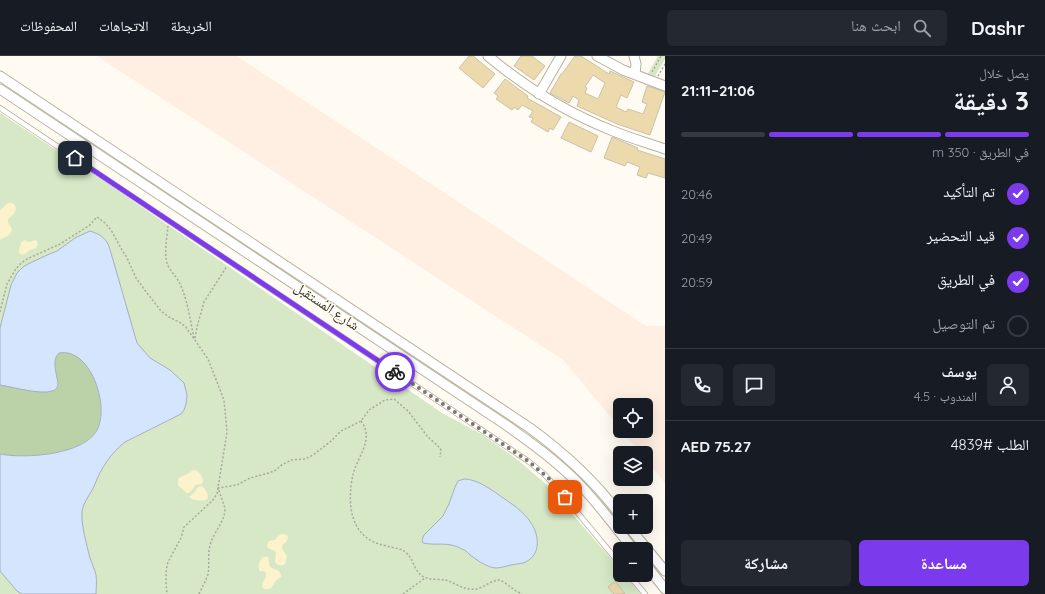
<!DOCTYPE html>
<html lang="ar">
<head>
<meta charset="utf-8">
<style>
	body { margin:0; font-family:Quicksand,"Noto Naskh Arabic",sans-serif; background:#242831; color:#f1f3f6; direction:rtl; height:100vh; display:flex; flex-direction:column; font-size:15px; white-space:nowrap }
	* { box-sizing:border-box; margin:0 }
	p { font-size:13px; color:#9ea1a6 }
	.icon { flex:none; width:22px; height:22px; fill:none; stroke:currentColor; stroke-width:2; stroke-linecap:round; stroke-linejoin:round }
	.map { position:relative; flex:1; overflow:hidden; direction:ltr }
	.drawer { display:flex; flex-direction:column; background:#171b24; width:380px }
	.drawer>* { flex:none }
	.tools { position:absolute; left:613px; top:342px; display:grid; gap:8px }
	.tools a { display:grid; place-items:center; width:40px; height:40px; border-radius:6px; background:#171b24; box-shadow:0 4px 16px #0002; font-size:20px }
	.pin { position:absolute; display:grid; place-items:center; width:34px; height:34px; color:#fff; margin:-17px; border-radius:8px; box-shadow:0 2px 6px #0006 }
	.courier { position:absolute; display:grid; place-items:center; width:40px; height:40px; margin:-20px; border:3px solid #7c3aed; border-radius:50%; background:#fff; color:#222; box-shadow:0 1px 5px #0007 }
	.overview em { font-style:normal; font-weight:700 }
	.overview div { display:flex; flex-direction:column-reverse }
	.overview { display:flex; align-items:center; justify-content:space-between; height:68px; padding:0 16px }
	h1 { font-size:26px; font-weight:700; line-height:30px }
	.bar { display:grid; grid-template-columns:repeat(4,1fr); gap:6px 4px; align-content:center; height:48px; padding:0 16px }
	.bar i { height:5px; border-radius:3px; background:#363941 }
	.bar .active { background:#7c3aed }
	.bar p { grid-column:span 4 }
	.line { display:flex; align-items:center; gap:10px; padding:0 16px; border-top:1px solid #363941 }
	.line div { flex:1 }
	.round { display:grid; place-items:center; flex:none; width:42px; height:42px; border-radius:6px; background:#242831 }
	ol { padding:0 16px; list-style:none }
	li { display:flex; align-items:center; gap:12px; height:44px }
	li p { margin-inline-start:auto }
	li .icon { padding:4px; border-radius:50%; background:#7c3aed; color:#fff; stroke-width:4 }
	li:last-child { color:#9ea1a6 }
	li i { width:22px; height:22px; border:2px solid #363941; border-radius:50% }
	.primary-button { display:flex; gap:8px; margin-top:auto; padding:8px 16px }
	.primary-button a { flex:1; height:46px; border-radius:6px; background:#7c3aed; color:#fff; font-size:16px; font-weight:700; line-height:46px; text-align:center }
	.primary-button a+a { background:#242831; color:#f1f3f6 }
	header { display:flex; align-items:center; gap:24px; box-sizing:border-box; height:56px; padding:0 20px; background:#171b24; border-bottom:1px solid #363941 }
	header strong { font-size:19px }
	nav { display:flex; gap:22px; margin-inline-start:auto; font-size:14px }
	.search { width:280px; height:36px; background:#242831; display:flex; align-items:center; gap:10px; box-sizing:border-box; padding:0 14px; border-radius:6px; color:#9ea1a6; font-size:15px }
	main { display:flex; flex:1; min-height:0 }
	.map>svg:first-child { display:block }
</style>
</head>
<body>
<header>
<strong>Dashr</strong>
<div class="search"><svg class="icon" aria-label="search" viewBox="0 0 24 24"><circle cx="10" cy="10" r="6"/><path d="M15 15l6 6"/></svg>ابحث هنا</div>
<nav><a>الخريطة</a><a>الاتجاهات</a><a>المحفوظات</a></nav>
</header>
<main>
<section class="drawer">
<div class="overview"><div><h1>3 دقيقة</h1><p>يصل خلال</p></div><em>21:06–21:11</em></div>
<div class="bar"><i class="active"></i><i class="active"></i><i class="active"></i><i></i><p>في الطريق · 350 m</p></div>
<ol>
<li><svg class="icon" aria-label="check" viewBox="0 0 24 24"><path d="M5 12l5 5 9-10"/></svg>تم التأكيد<p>20:46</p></li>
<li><svg class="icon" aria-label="check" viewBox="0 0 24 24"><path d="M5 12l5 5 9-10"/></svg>قيد التحضير<p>20:49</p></li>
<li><svg class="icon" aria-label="check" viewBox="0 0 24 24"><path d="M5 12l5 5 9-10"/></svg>في الطريق<p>20:59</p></li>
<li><i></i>تم التوصيل</li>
</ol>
<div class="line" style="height:72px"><a class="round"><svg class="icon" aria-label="person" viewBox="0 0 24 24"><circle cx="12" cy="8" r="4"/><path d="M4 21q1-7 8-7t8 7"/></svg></a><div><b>يوسف</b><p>المندوب · 4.5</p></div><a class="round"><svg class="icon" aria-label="chat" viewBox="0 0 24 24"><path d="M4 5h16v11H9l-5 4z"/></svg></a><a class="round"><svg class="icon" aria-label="phone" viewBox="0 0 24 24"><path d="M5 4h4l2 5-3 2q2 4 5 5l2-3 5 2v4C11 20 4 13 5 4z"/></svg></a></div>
<div class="line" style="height:52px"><div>الطلب #4839</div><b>AED 75.27</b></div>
<div class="primary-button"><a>مساعدة</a><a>مشاركة</a></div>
</section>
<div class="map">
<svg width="665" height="538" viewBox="0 0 665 538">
	<rect width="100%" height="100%" fill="#fffbf3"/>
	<path fill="#ffeee2" d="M97,0H237L646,270H665V427L646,404V397H640L622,375H646V349H620V372L563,304Z"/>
	<g fill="#d6e8c6">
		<path d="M658,0H665V3L654,22L647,19Z"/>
		<path d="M0,57L108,128L442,357L483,379L519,405L547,429L620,513V519H625L641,538H0Z"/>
	</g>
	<path fill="#bbd2a8" d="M64,296C68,296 72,297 75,299C93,309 101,337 101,356C100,362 100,369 97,374C81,399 27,404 0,398V329L35,335L58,328C57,321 53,307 55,301C57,297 60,296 64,296Z"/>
	<g fill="#fcf2cc">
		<path d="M8,147C12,146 16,148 16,153L14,158L8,163V166L12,173C11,181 5,180 0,184V154Z"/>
		<path d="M24,184L30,186L35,184L37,185L38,189L36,192C34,193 31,193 29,195C25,198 24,200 19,197C18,194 21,186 24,184Z"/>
		<path d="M193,414C199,414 203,421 203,426L201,428L195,429L193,433L189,437H186C182,430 175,432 179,422L189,417Z"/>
		<path d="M200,430C205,430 208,438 208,442L206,444C200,445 194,445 189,441L195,436L197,432Z"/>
		<path d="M281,478H284L288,480C288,486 285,486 282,490V493L287,500L285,508C281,510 278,510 275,506L276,497L275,495L268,492L267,489L269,485L275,484L277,481Z"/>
		<path d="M263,501H268L270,511L279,515L281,519V521C279,522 277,523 276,525C271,530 274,534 264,533L262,530C262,525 267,523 266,517L264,515H260C257,511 259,505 263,501Z"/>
	</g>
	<g fill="#d6e5fe" stroke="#a6afbe">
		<path d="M90,175C99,178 105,181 109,190L137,287L150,302L170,314L184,327L187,339L186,348L184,354L181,358L125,386C111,397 101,412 95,428C91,438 83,446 82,456C81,469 87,490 90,502C92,508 95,514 96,519C97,525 96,532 96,538H22L17,535L0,515V398C25,403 87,399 98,372C109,348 90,291 59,297C51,304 57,318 58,328C57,332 56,334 52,335C41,339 13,331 0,329V272L11,229L17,217L23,211L28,208L45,200L57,195L75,182Z"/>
		<path d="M464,423C476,423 489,432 499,439C510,447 524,455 531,467C540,480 541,501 523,507C519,508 515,508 511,509C506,510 501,512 496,512C488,512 475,503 469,498C467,496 465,494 462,493C448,485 437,490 423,487L422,484L424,479L443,460L449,448L455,431L458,425Z"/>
	</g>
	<g fill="#ecdaad" stroke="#cac1ad" fill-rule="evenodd">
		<path d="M469,0H473L495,18L483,32L459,12Z"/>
		<path d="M521,0H532L545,10L534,24L514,10Z"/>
		<path d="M575,0H581L609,18L610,15L634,26L627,42L621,39L616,51L626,56L628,53L643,58L647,48L642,46L647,30L665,36L650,79L617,68L577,50L579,44L573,40L569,47L550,37L561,18H562ZM593,19L605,27L598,43L585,37L587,32L585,31Z"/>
		<path d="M505,23L528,40L527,42L561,61L553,74L550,72L548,76L531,66L533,62L529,61L533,55L522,49L518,54L514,51L512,54L496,43L498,40L494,37Z"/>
		<path d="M569,66L598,80L591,96L561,82Z"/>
		<path d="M612,81L638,92L637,94L665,103V122L648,117L646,122L637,119L640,111L627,106L625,110L604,102Z"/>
		<path d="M615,525L625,538H614L608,531Z"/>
	</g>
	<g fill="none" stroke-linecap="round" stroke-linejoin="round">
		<defs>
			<g id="service">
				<path d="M0,52L528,405L544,418L558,433L620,508"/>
				<path d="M629,519L645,538"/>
			</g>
			<g id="minor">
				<path d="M488,0C525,31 568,57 613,75C630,82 648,87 665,93"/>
				<path d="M597,0L623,14L665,30"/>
				<path d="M634,0L636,8L635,18"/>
				<path d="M0,20L530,372C564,397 595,425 620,459"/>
				<path d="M0,33L506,369C533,388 559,407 582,431C600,450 616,472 633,493"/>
				<path d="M539,38L561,0"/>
				<path d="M629,471L665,515"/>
				<path d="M646,509L665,533"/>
			</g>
		</defs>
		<use href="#service" stroke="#b9b19c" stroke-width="6"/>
		<use href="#minor" stroke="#b9b19c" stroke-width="11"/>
		<g stroke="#aba79f" stroke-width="1.5" stroke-dasharray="2 2" stroke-linecap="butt">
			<path d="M652,16L661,0"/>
			<path d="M658,20L665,8"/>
			<path d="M168,170C167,180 164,199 167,207C169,214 177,221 180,228C188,245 190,264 194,282"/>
			<path d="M0,256L7,228L15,214L21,207L29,202L60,188L90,169L97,161L105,167L111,174L122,194L127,202L136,222L144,233L161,255L169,261L179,266L185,270L208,303L224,344L227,376L217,438L212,445L184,471L181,482L168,506C165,516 166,528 167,538"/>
			<path d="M195,282L197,271L204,246L227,210"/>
			<path d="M361,365C375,383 357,401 353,419C350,431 349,449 353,461C358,478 370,487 387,490C392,492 398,492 402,494C414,499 413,516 424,521C430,524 439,523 445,524C456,527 464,535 477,533C484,531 492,524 499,524C504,525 508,530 512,532C515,535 519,536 522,538"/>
			<path d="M199,538C202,531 206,525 208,518C210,507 207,497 211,486C215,475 225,465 225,452L218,432L237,429L250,422L269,417L276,414L280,410L291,404L305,403L313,399L330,386L341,375L361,365L369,354L385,344L394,343L408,355L428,381L438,390L441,394L440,401"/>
			<path d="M403,538L425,522"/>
		</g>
		<use href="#service" stroke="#fff" stroke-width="4.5"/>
		<use href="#minor" stroke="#fff" stroke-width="9"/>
	</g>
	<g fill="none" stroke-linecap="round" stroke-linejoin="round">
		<path stroke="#7c7870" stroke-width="4" stroke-dasharray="0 7.2" d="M395,316L528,405L552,425L565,441"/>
		<path stroke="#7c3aed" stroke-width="5" d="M75,102L395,316"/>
	</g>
	<g text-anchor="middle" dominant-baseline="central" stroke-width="3" stroke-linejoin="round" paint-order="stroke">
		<g font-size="14" fill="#353129" stroke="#fffbf3">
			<text transform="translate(327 250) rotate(34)">شارع المُستقبل</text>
		</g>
	</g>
</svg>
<div class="tools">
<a><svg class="icon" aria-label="locate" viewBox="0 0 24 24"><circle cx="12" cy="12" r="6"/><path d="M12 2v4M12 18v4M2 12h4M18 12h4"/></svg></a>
<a><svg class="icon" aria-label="layers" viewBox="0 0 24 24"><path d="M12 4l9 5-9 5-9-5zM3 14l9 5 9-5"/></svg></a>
<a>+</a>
<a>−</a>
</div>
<div class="pin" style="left:565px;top:441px;background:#ea580c"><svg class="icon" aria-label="bag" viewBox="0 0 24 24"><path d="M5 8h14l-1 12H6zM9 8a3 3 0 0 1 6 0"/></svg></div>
<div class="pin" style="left:75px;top:102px;background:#1f2937"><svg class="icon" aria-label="home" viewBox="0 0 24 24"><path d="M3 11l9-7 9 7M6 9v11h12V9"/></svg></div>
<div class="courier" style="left:395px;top:316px"><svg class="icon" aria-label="bike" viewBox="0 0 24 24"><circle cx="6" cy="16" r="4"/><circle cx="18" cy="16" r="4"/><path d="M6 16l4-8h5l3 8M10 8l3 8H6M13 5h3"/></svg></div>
</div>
</main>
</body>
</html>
